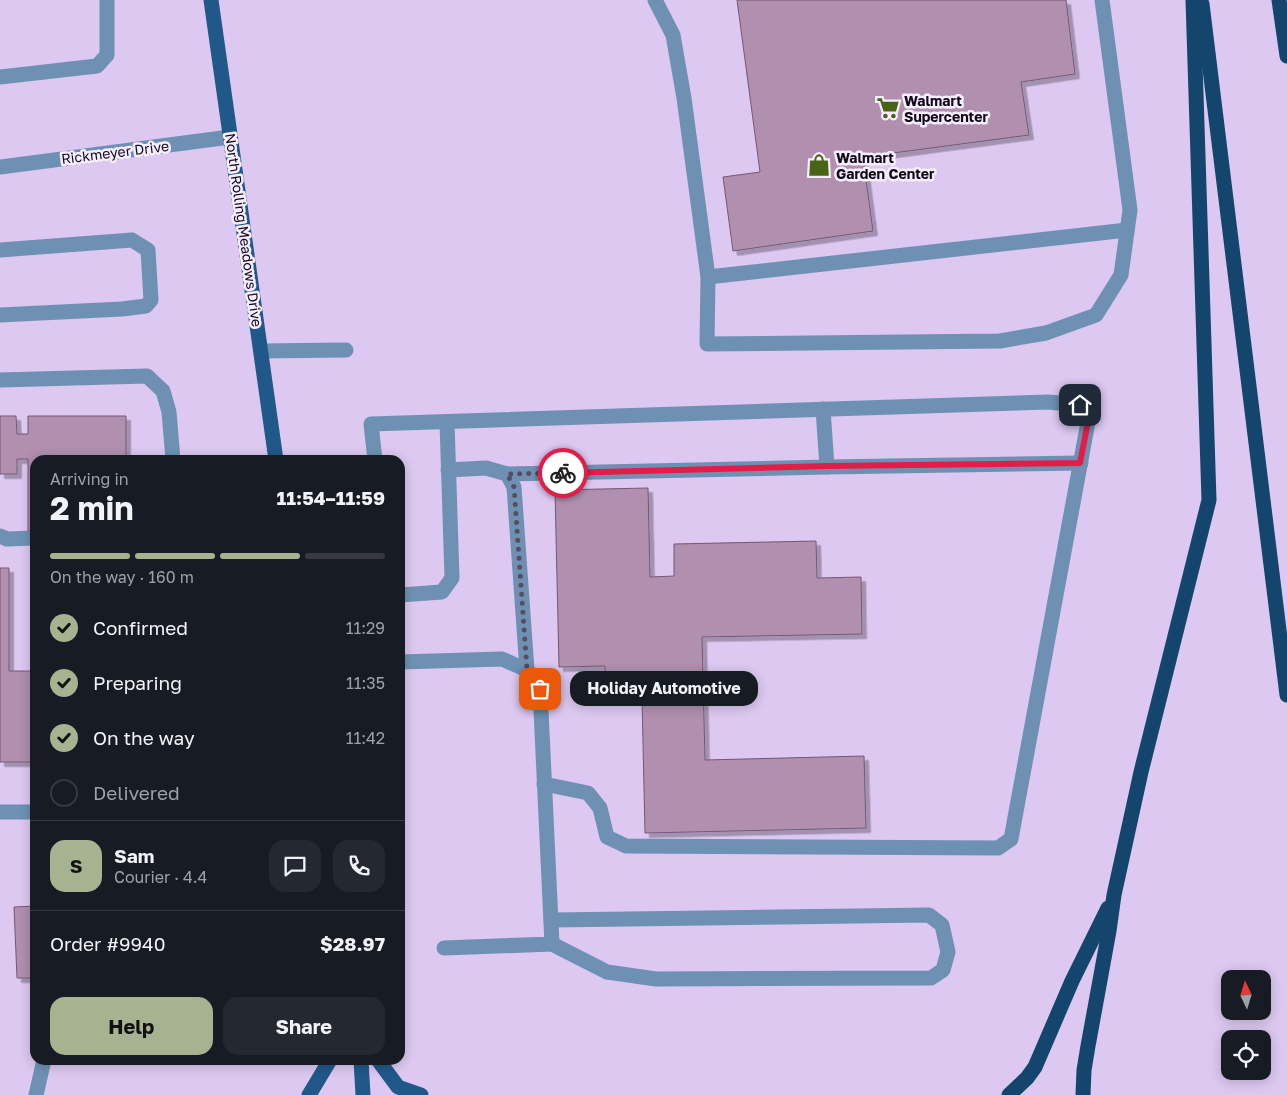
<!DOCTYPE html>
<html lang="en">
<head>
<meta charset="utf-8">
<style>
	body { margin:0; font-family:"Golos Text",sans-serif; background:#242831; color:#f1f3f6; height:100vh; display:flex; flex-direction:column; font-size:19px; white-space:nowrap }
	* { box-sizing:border-box; margin:0 }
	p { font-size:16px; color:#9ea1a6 }
	.icon { flex:none; width:28px; height:28px; fill:none; stroke:currentColor; stroke-width:2; stroke-linecap:round; stroke-linejoin:round }
	.map { position:relative; flex:1; overflow:hidden }
	.panel { position:absolute; left:30px; top:455px; width:375px; height:610px; display:flex; flex-direction:column; background:#171b24; border-radius:15px; box-shadow:0 2px 12px #0003 }
	.panel>* { flex:none }
	.needle { width:32px; rotate:356deg }
	.tools { position:absolute; left:1221px; top:970px; display:grid; gap:10px }
	.tools a { display:grid; place-items:center; width:50px; height:50px; border-radius:10px; background:#171b24; box-shadow:0 2px 12px #0003; font-size:25px }
	.pin { position:absolute; display:grid; place-items:center; width:42px; height:42px; color:#fff; margin:-21px; border-radius:10px; box-shadow:0 2px 8px #0006 }
	.courier { position:absolute; display:grid; place-items:center; width:50px; height:50px; margin:-25px; border:4px solid #e11d48; border-radius:50%; background:#fff; color:#222; box-shadow:0 1px 6px #0007 }
	.bubble { position:absolute; height:35px; border-radius:15px; background:#171b24; box-shadow:0 2px 12px #0003; font-size:16px; font-weight:700; line-height:35px; text-align:center }
	.head em { font-style:normal; font-weight:700 }
	.head div { display:flex; flex-direction:column-reverse }
	.head { display:flex; align-items:center; justify-content:space-between; height:85px; padding:0 20px }
	h1 { font-size:32px; font-weight:700; line-height:38px }
	.bar { display:grid; grid-template-columns:repeat(4,1fr); gap:8px 5px; align-content:center; height:60px; padding:0 20px }
	.bar i { height:6px; border-radius:4px; background:#363941 }
	.bar .active { background:#a5b391 }
	.bar p { grid-column:span 4 }
	.line { display:flex; align-items:center; gap:12px; padding:0 20px; border-top:1px solid #363941 }
	.line div { flex:1 }
	.round { display:grid; place-items:center; flex:none; width:52px; height:52px; border-radius:15px; background:#242831 }
	ol { padding:0 20px; list-style:none }
	li { display:flex; align-items:center; gap:15px; height:55px }
	li p { margin-inline-start:auto }
	li .icon { padding:5px; border-radius:50%; background:#a5b391; color:#111; stroke-width:4 }
	li:last-child { color:#9ea1a6 }
	li i { width:28px; height:28px; border:2px solid #363941; border-radius:50% }
	.primary-button { display:flex; gap:10px; margin-top:auto; padding:10px 20px }
	.primary-button a { flex:1; height:58px; border-radius:15px; background:#a5b391; color:#111; font-size:20px; font-weight:700; line-height:58px; text-align:center }
	.primary-button a+a { background:#242831; color:#f1f3f6 }
	.map>svg:first-child { display:block }
</style>
</head>
<body>
<div class="map">
<svg width="1287" height="1095" viewBox="0 0 1287 1095">
	<defs>
		<filter id="shadow"><feDropShadow dx="4.5" dy="4.5" stdDeviation="0" flood-color="#0004"/></filter>
	</defs>
	<rect width="100%" height="100%" fill="#dcc8f0"/>
	<g fill="#b08faf" stroke="#765775" filter="url(#shadow)">
		<path d="M737,0H1066L1075,74L1021,82L1029,135L863,157L873,231L733,251L723,177L760,172Z"/>
		<path d="M0,416H16L17,434H28V416H126V460H35V531H28V459H17V474H0Z"/>
		<path d="M648,488L650,577L674,576V544L816,541L817,578L861,577L862,634L702,637L705,760L864,756L866,828L645,833L642,699L606,700L605,666L559,667L555,490Z"/>
		<path d="M0,568H9V671H35V762H0Z"/>
		<path d="M35,906V978H17L14,907Z"/>
	</g>
	<g fill="none" stroke-linecap="round" stroke-linejoin="round">
		<g stroke="#6e91b3" stroke-width="15">
			<path d="M655,0L673,35L684,98L708,277L707,344L1000,341L1046,333L1096,315L1121,275L1130,210L1102,0"/>
			<path d="M0,77L97,66L107,55V0"/>
			<path d="M0,167L230,137"/>
			<path d="M0,250L132,240L148,250L151,300L146,306L122,309L0,315"/>
			<path d="M708,277L1127,230"/>
			<path d="M261,351L346,350"/>
			<path d="M0,380L147,376L163,391L169,412L173,460"/>
			<path d="M375,460L371,424L1048,402L1080,405L1088,422L1011,839L998,848L626,846L607,837L600,808L588,793L544,784"/>
			<path d="M827,467L1081,463"/>
			<path d="M448,470L486,468L507,474L514,487L527,670"/>
			<path d="M507,474L827,467L823,409"/>
			<path d="M0,536L7,539L35,538"/>
			<path d="M400,595L442,592L452,578L447,422"/>
			<path d="M400,662L502,659L527,670L540,689L552,944L444,948"/>
			<path d="M0,812H35"/>
			<path d="M551,920L929,915L942,925L948,952L943,970L931,978L656,979L607,972L552,944"/>
			<path d="M36,1095L44,1060"/>
		</g>
		<g stroke="#205989" stroke-width="15">
			<path d="M211,0L276,460"/>
			<path d="M361,1060L363,1095"/>
			<path d="M378,1060L398,1087L421,1095"/>
			<path d="M309,1095L330,1060"/>
		</g>
		<g stroke="#13456d" stroke-width="15">
			<path d="M1279,0L1287,56"/>
			<path d="M1202,4L1287,695"/>
			<path d="M1009,1095L1027,1078L1035,1067L1072,981L1108,908"/>
			<path d="M1083,1095L1084,1070L1088,1046L1109,931L1114,895L1141,772L1209,500L1193,0"/>
		</g>
	</g>
	<g fill="none" stroke-linecap="round" stroke-linejoin="round">
		<path stroke="#584c63" stroke-width="5" stroke-dasharray="0 9" d="M540,689L527,670L514,487L507,474L563,473"/>
		<path stroke="#e11d48" stroke-width="6" d="M563,473L827,466L1080,463L1088,422L1080,405"/>
	</g>
	<defs>
		<symbol id="supermarket-bare" viewBox="-9 -9 18 18"><path d="M-6-5.5h2.5l.6 2H6L4.5 2H-2.5L-4.4-4H-6ZM-1.5 3.2a1.3 1.3 0 1 0 .1 0ZM3 3.2a1.3 1.3 0 1 0 .1 0Z" fill="#486416" stroke="#f6eeff" stroke-width="2.5" paint-order="stroke"/></symbol>
		<symbol id="shop-bare" viewBox="-9 -9 18 18"><path d="M-5-2.5h2.3a2.7 3.5 0 0 1 5.4 0H5L5.5 6h-11ZM-1.5-2.5h3a1.5 2.3 0 0 0-3 0Z" fill="#486416" stroke="#f6eeff" stroke-width="2.5" paint-order="stroke"/></symbol>
	</defs>
	<g fill-rule="evenodd">
		<use href="#supermarket-bare" x="872" y="92" width="32" height="32"/>
		<use href="#shop-bare" x="803" y="149" width="32" height="32"/>
	</g>
	<g text-anchor="middle" dominant-baseline="central" stroke-width="5" stroke-linejoin="round" paint-order="stroke">
		<g font-size="14" font-weight="bold" fill="#110a17" stroke="#f6eeff" text-anchor="start">
			<text x="904" y="100">Walmart<tspan x="904" dy="16">Supercenter</tspan></text>
			<text x="836" y="157">Walmart<tspan x="836" dy="16">Garden Center</tspan></text>
		</g>
		<g font-size="14" fill="#110a17" stroke="#f6eeff">
			<text transform="translate(115 152) rotate(-7)">Rickmeyer Drive</text>
			<text transform="translate(244 230) rotate(82)">North Rolling Meadows Drive</text>
		</g>
	</g>
</svg>
<div class="tools">
<a><svg class="needle" viewBox="-14 -14 28 28"><path d="M0-13l5 13h-10z" fill="#e53935"/><path d="M0 13l5-13h-10z" fill="#9ea1a6"/></svg></a>
<a><svg class="icon" aria-label="locate" viewBox="0 0 24 24"><circle cx="12" cy="12" r="6"/><path d="M12 2v4M12 18v4M2 12h4M18 12h4"/></svg></a>
</div>
<div class="pin" style="left:540px;top:689px;background:#ea580c"><svg class="icon" aria-label="bag" viewBox="0 0 24 24"><path d="M5 8h14l-1 12H6zM9 8a3 3 0 0 1 6 0"/></svg></div>
<div class="pin" style="left:1080px;top:405px;background:#1f2937"><svg class="icon" aria-label="home" viewBox="0 0 24 24"><path d="M3 11l9-7 9 7M6 9v11h12V9"/></svg></div>
<div class="courier" style="left:563px;top:473px"><svg class="icon" aria-label="bike" viewBox="0 0 24 24"><circle cx="6" cy="16" r="4"/><circle cx="18" cy="16" r="4"/><path d="M6 16l4-8h5l3 8M10 8l3 8H6M13 5h3"/></svg></div>
<div class="bubble" style="left:570px;top:671px;width:188px">Holiday Automotive</div>
<section class="panel">
<div class="head"><div><h1>2 min</h1><p>Arriving in</p></div><em>11:54–11:59</em></div>
<div class="bar"><i class="active"></i><i class="active"></i><i class="active"></i><i></i><p>On the way · 160 m</p></div>
<ol>
<li><svg class="icon" aria-label="check" viewBox="0 0 24 24"><path d="M5 12l5 5 9-10"/></svg>Confirmed<p>11:29</p></li>
<li><svg class="icon" aria-label="check" viewBox="0 0 24 24"><path d="M5 12l5 5 9-10"/></svg>Preparing<p>11:35</p></li>
<li><svg class="icon" aria-label="check" viewBox="0 0 24 24"><path d="M5 12l5 5 9-10"/></svg>On the way<p>11:42</p></li>
<li><i></i>Delivered</li>
</ol>
<div class="line" style="height:90px"><b class="round" style="background:#a5b391;color:#111">S</b><div><b>Sam</b><p>Courier · 4.4</p></div><a class="round"><svg class="icon" aria-label="chat" viewBox="0 0 24 24"><path d="M4 5h16v11H9l-5 4z"/></svg></a><a class="round"><svg class="icon" aria-label="phone" viewBox="0 0 24 24"><path d="M5 4h4l2 5-3 2q2 4 5 5l2-3 5 2v4C11 20 4 13 5 4z"/></svg></a></div>
<div class="line" style="height:65px"><div>Order #9940</div><b>$28.97</b></div>
<div class="primary-button"><a>Help</a><a>Share</a></div>
</section>
</div>
</body>
</html>
